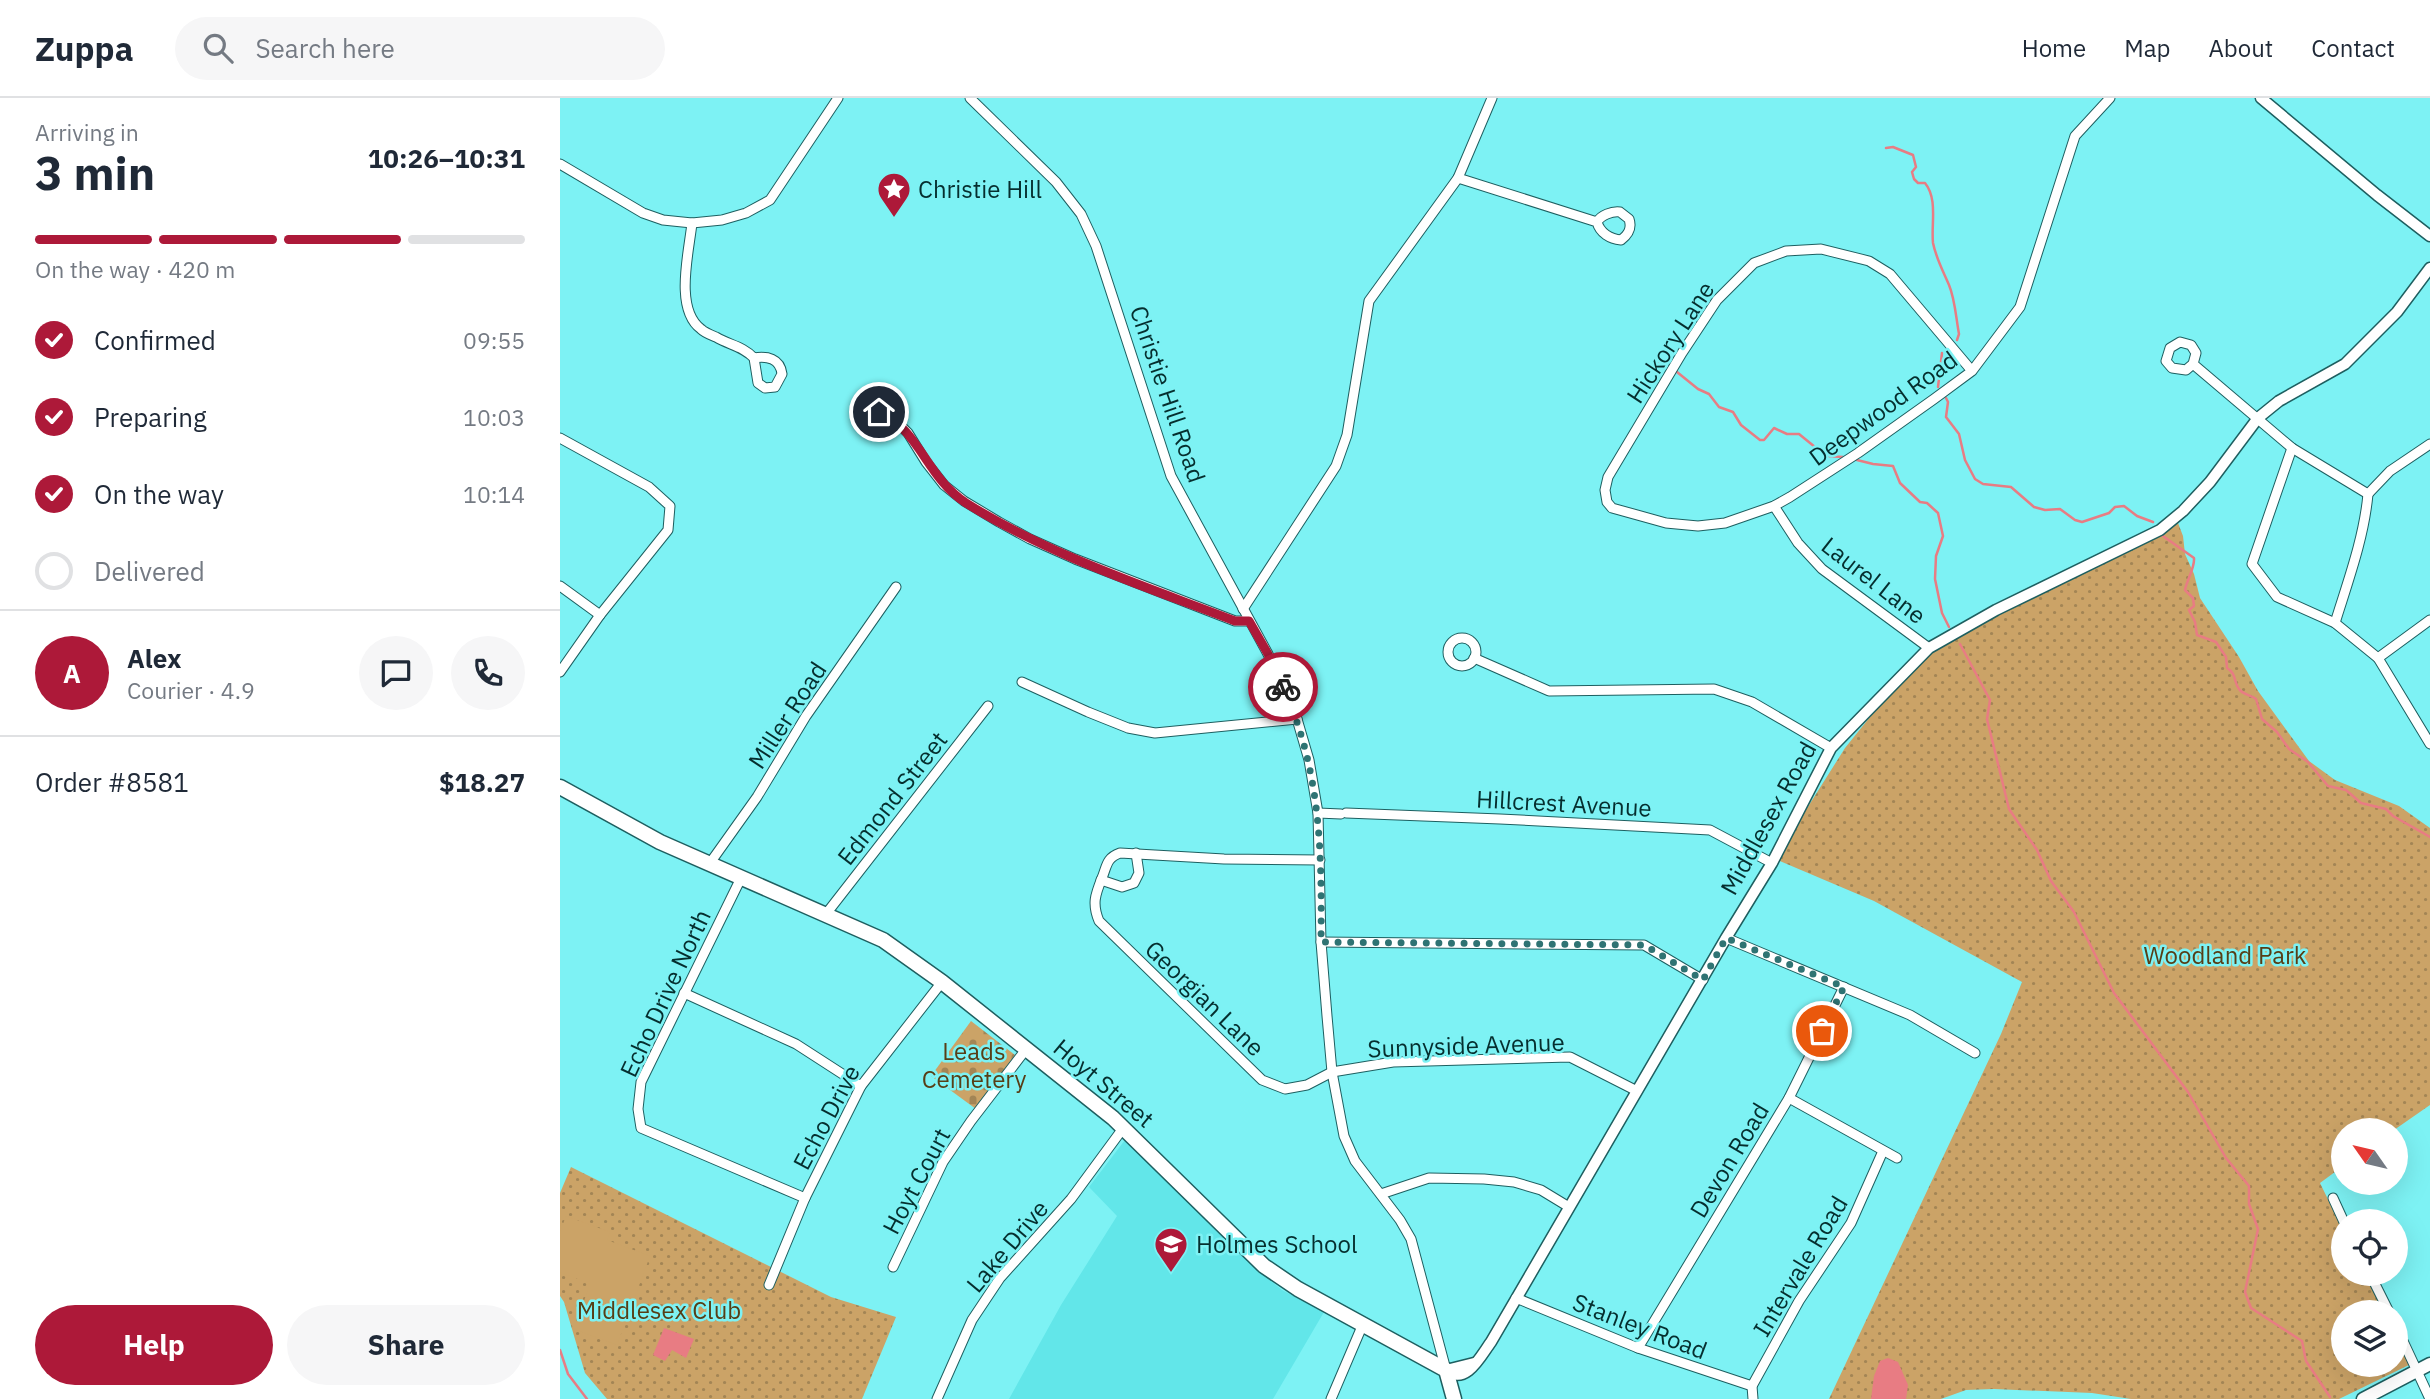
<!DOCTYPE html>
<html lang="en">
<head>
<meta charset="utf-8">
<style>
	body { margin:0; font-family:"IBM Plex Sans",sans-serif; background:#f6f6f7; color:#1f2937; height:100vh; display:flex; flex-direction:column; font-size:26px; white-space:nowrap }
	* { box-sizing:border-box; margin:0 }
	p { font-size:23px; color:#747a83 }
	.icon { flex:none; width:38px; height:38px; fill:none; stroke:currentColor; stroke-width:2; stroke-linecap:round; stroke-linejoin:round }
	.map { position:relative; flex:1; overflow:hidden }
	.details { display:flex; flex-direction:column; background:#fff; width:560px }
	.details>* { flex:none }
	.needle { width:46px; rotate:304deg }
	.buttons { position:absolute; left:1771px; top:1020px; display:grid; gap:14px }
	.buttons a { display:grid; place-items:center; width:77px; height:77px; border-radius:50%; background:#fff; box-shadow:0 7px 28px #0002; font-size:35px }
	.pin { position:absolute; display:grid; place-items:center; width:60px; height:60px; color:#fff; margin:-30px; border:4px solid #fff; border-radius:50%; box-shadow:0 2px 7px #0007 }
	.courier { position:absolute; display:grid; place-items:center; width:70px; height:70px; margin:-35px; border:5px solid #ad1939; border-radius:50%; background:#fff; color:#222; box-shadow:0 2px 9px #0007 }
	.head em { font-style:normal; font-weight:700 }
	.head div { display:flex; flex-direction:column-reverse }
	.head { display:flex; align-items:center; justify-content:space-between; height:119px; padding:0 35px }
	h1 { font-size:46px; font-weight:700; line-height:52px }
	.bar { display:grid; grid-template-columns:repeat(4,1fr); gap:10px 7px; align-content:center; height:84px; padding:0 35px }
	.bar i { height:9px; border-radius:5px; background:#e0e1e3 }
	.bar .active { background:#ad1939 }
	.bar p { grid-column:span 4 }
	.line { display:flex; align-items:center; gap:18px; padding:0 35px; border-top:2px solid #e0e1e3 }
	.line div { flex:1 }
	.round { display:grid; place-items:center; flex:none; width:74px; height:74px; border-radius:37px; background:#f6f6f7 }
	ol { padding:0 35px; list-style:none }
	li { display:flex; align-items:center; gap:21px; height:77px }
	li p { margin-inline-start:auto }
	li .icon { padding:7px; border-radius:50%; background:#ad1939; color:#fff; stroke-width:4 }
	li:last-child { color:#747a83 }
	li i { width:38px; height:38px; border:4px solid #e0e1e3; border-radius:50% }
	.primary-button { display:flex; gap:14px; margin-top:auto; padding:14px 35px }
	.primary-button a { flex:1; height:80px; border-radius:42px; background:#ad1939; color:#fff; font-size:28px; font-weight:700; line-height:80px; text-align:center }
	.primary-button a+a { background:#f6f6f7; color:#1f2937 }
	header { display:flex; align-items:center; gap:42px; box-sizing:border-box; height:98px; padding:0 35px; background:#fff; border-bottom:2px solid #e0e1e3 }
	header strong { font-size:33px }
	nav { display:flex; gap:38px; margin-inline-start:auto; font-size:24px }
	.search { width:490px; height:63px; background:#f6f6f7; display:flex; align-items:center; gap:18px; box-sizing:border-box; padding:0 24px; border-radius:38px; color:#747a83; font-size:26px }
	main { display:flex; flex:1; min-height:0 }
	.map>svg:first-child { display:block }
</style>
</head>
<body>
<header>
<strong>Zuppa</strong>
<div class="search"><svg class="icon" aria-label="search" viewBox="0 0 24 24"><circle cx="10" cy="10" r="6"/><path d="M15 15l6 6"/></svg>Search here</div>
<nav><a>Home</a><a>Map</a><a>About</a><a>Contact</a></nav>
</header>
<main>
<section class="details">
<div class="head"><div><h1>3 min</h1><p>Arriving in</p></div><em>10:26–10:31</em></div>
<div class="bar"><i class="active"></i><i class="active"></i><i class="active"></i><i></i><p>On the way · 420 m</p></div>
<ol>
<li><svg class="icon" aria-label="check" viewBox="0 0 24 24"><path d="M5 12l5 5 9-10"/></svg>Confirmed<p>09:55</p></li>
<li><svg class="icon" aria-label="check" viewBox="0 0 24 24"><path d="M5 12l5 5 9-10"/></svg>Preparing<p>10:03</p></li>
<li><svg class="icon" aria-label="check" viewBox="0 0 24 24"><path d="M5 12l5 5 9-10"/></svg>On the way<p>10:14</p></li>
<li><i></i>Delivered</li>
</ol>
<div class="line" style="height:126px"><b class="round" style="background:#ad1939;color:#fff">A</b><div><b>Alex</b><p>Courier · 4.9</p></div><a class="round"><svg class="icon" aria-label="chat" viewBox="0 0 24 24"><path d="M4 5h16v11H9l-5 4z"/></svg></a><a class="round"><svg class="icon" aria-label="phone" viewBox="0 0 24 24"><path d="M5 4h4l2 5-3 2q2 4 5 5l2-3 5 2v4C11 20 4 13 5 4z"/></svg></a></div>
<div class="line" style="height:91px"><div>Order #8581</div><b>$18.27</b></div>
<div class="primary-button"><a>Help</a><a>Share</a></div>
</section>
<div class="map">
<svg width="1870" height="1301" viewBox="0 0 1870 1301">
	<defs>
		<pattern id="grass-dots" width="8" height="8" patternUnits="userSpaceOnUse" patternTransform="scale(1.75)"><rect width="8" height="8" fill="#cba367"/><path d="M2 2h.1M6 6h.1" fill="none" stroke="#a38555" stroke-width="1.8" stroke-linecap="round"/></pattern>
		<pattern id="cemetery-stones" width="16" height="16" patternUnits="userSpaceOnUse" patternTransform="scale(1.75)"><rect width="16" height="16" fill="#cba367"/><path d="M2 7V4a2 2 0 0 1 4 0v3zM10 15v-3a2 2 0 0 1 4 0v3z" fill="#a38555"/></pattern>
	</defs>
	<rect width="100%" height="100%" fill="#7df2f4"/>
	<path fill="#62e6e9" d="M565,1042L625,1099L696,1171L722,1192L764,1214L713,1301H449L501,1207L557,1118L529,1089Z"/>
	<g fill="url(#grass-dots)">
		<path d="M1613,421L1618,425L1623,438L1625,456L1634,476L1640,500L1679,559L1698,593L1749,663L1775,682L1839,708L1870,730V1007L1834,1032H1783V1068L1760,1085L1783,1132V1176H1806L1825,1214H1783V1267H1836V1235L1851,1266L1779,1301H1571L1532,1295L1434,1291L1406,1292L1381,1301H1269L1441,936L1462,884L1314,803L1215,761L1285,650L1318,609L1371,554Z"/>
		<path d="M11,1069L271,1199L336,1219L302,1301H47L25,1275L4,1204L0,1198V1095Z"/>
	</g>
	<path fill="url(#cemetery-stones)" d="M411,923L455,957L416,1011L371,978Z"/>
	<path fill="#cba367" d="M6,1118L50,1134L47,1142L90,1158L57,1247L14,1231L30,1186L0,1174V1134Z"/>
	<g fill="#e87c83">
		<path d="M104,1230L134,1241L126,1260L112,1252L105,1263L93,1257Z"/>
		<path d="M1328,1260L1338,1264L1348,1287L1346,1301H1311L1314,1278L1320,1263Z"/>
	</g>
	<g fill="none" stroke-linecap="round" stroke-linejoin="round">
		<g stroke="#e87c83" stroke-width="2.5">
			<path d="M1326,50L1333,49L1353,57L1356,69L1352,74L1354,81L1358,85H1365C1378,101 1371,126 1373,145C1376,160 1383,173 1389,187C1395,201 1396,220 1399,236L1397,242"/>
			<path d="M1098,263L1105,266"/>
			<path d="M1117,274L1138,291L1149,296L1159,309L1173,314L1181,327L1200,342H1204L1214,330L1227,336H1239L1266,358L1283,359"/>
			<path d="M1378,289L1382,255"/>
			<path d="M1386,300L1388,304L1386,319L1399,336L1405,362L1415,381L1423,386L1451,389L1474,409L1485,412L1500,411L1515,422L1522,424L1549,415L1555,409L1564,408L1577,418L1593,424"/>
			<path d="M1297,362L1313,366L1333,368L1340,385L1360,404L1367,405L1378,415L1383,438L1376,458L1375,481L1382,515L1389,529"/>
			<path d="M1603,438L1634,460C1635,470 1627,481 1625,492L1633,500L1634,508L1629,512L1635,524L1637,537L1656,544L1666,559L1667,570C1677,576 1673,583 1679,591C1683,597 1691,597 1696,601L1702,621L1717,634L1729,651L1748,664L1768,688L1786,692L1801,705L1826,711L1833,718L1870,739"/>
			<path d="M1400,546L1430,602L1427,621L1449,711L1477,752L1491,783L1514,814L1554,895L1628,994L1666,1060L1689,1088V1106L1698,1131L1685,1194L1691,1210L1742,1243L1746,1263L1770,1299"/>
			<path d="M0,1252L8,1276L27,1301"/>
		</g>
		<defs>
			<g id="minor">
				<path d="M410,0L496,84L521,116L536,148L611,378L708,556L737,621L749,662L758,715L761,844L767,918L772,974L784,1038L795,1063L840,1122L851,1141L886,1272"/>
				<path d="M0,66L83,115L103,122L132,125L162,122L186,115L210,102L278,0"/>
				<path d="M898,80L1037,124C1041,117 1052,113 1060,114L1069,121C1072,130 1069,136 1061,142C1050,141 1040,135 1037,124"/>
				<path d="M132,125C129,154 114,211 141,231C145,235 151,237 156,239C169,247 183,248 194,260C207,258 220,260 222,276L215,289L205,290L198,285L194,260"/>
				<path d="M1633,266L1636,255L1631,247L1620,244L1610,250L1606,263L1612,270L1626,272L1633,266L1732,350L1808,396"/>
				<path d="M1412,273L1330,176L1309,163L1261,151L1226,153L1194,165L1157,202L1122,255L1048,379L1045,392L1047,404L1052,410L1106,425L1138,428L1165,425L1214,408L1230,399L1298,355L1374,301L1412,273L1460,209L1515,38L1550,0"/>
				<path d="M304,308L333,320L348,335L366,364L384,387L404,403L439,424L470,441L515,461L675,523H689"/>
				<path d="M0,340L89,389L110,408L108,432L40,517L0,488"/>
				<path d="M1732,350L1692,466L1717,499L1775,525L1818,560"/>
				<path d="M1808,396L1830,373L1870,346"/>
				<path d="M1214,408L1238,445L1262,471L1369,550"/>
				<path d="M683,511L776,368L787,337L809,203L898,80L932,0"/>
				<path d="M1870,522L1818,560L1870,646"/>
				<path d="M1775,525C1788,483 1804,440 1808,396"/>
				<circle cx="902" cy="554" r="14"/>
				<path d="M914,560L989,593L1154,591L1192,604L1271,650"/>
				<path d="M0,574L40,517"/>
				<path d="M462,584L528,614L568,630L595,635L737,621"/>
				<path d="M758,715L781,716"/>
				<path d="M786,715L940,721L1150,732L1212,765"/>
				<path d="M760,762L664,761L560,755C546,760 547,768 542,780C535,797 532,806 539,823L702,982L725,991L747,987L772,974L833,964L1010,959L1077,993"/>
				<path d="M150,765L197,699L246,618L336,489"/>
				<path d="M181,780L81,984L78,1011L81,1030L245,1100"/>
				<path d="M541,782L562,789L574,785L579,775L576,755"/>
				<path d="M266,816L428,608"/>
				<path d="M1166,840L1350,917L1415,955"/>
				<path d="M761,844L1084,847L1143,882"/>
				<path d="M124,895L236,946L301,988"/>
				<path d="M1229,1000L1337,1060"/>
				<path d="M821,1096L869,1080L924,1081L954,1084L981,1092L1009,1109"/>
				<path d="M1773,1100L1784,1124"/>
				<path d="M333,1169L383,1064L411,1023L467,950"/>
				<path d="M1810,1176L1829,1214"/>
				<path d="M209,1187L245,1100L301,988L382,884"/>
				<path d="M956,1200L1078,1250L1192,1288"/>
				<path d="M1836,1228L1870,1301"/>
				<path d="M1078,1250L1229,1000L1284,889"/>
				<path d="M377,1301L412,1222L440,1180L511,1101L564,1029"/>
				<path d="M771,1301L803,1226"/>
				<path d="M1193,1301L1192,1288L1239,1203L1291,1125L1323,1053"/>
			</g>
			<g id="tertiary">
				<path d="M1701,0L1817,97L1870,138"/>
				<path d="M886,1272C906,1288 920,1259 931,1244L1166,840L1212,765L1271,650L1369,550L1436,512L1600,432L1623,413L1650,384L1698,320L1719,303L1785,266L1837,214L1870,170"/>
				<path d="M886,1272L914,1265"/>
			</g>
			<path id="secondary" d="M1803,1301L1870,1266"/>
			<path id="primary" d="M0,689L100,744L323,842L382,884L553,1020L704,1168L738,1191L886,1272L894,1301"/>
		</defs>
		<use href="#minor" stroke="#1e5f60" stroke-width="11"/>
		<use href="#tertiary" stroke="#1e5f60" stroke-width="13"/>
		<use href="#secondary" stroke="#1e5f60" stroke-width="15"/>
		<use href="#primary" stroke="#1e5f60" stroke-width="17"/>
		<use href="#minor" stroke="#fff" stroke-width="9"/>
		<use href="#tertiary" stroke="#fff" stroke-width="10"/>
		<use href="#secondary" stroke="#fff" stroke-width="12"/>
		<use href="#primary" stroke="#fff" stroke-width="14"/>
	</g>
	<g fill="none" stroke-linecap="round" stroke-linejoin="round">
		<path stroke="#2f7373" stroke-width="7" stroke-dasharray="0 12.6" d="M723,589C761,672 762,754 761,844L1084,847L1143,882L1166,840L1284,889L1262,933"/>
		<path stroke="#ad1939" stroke-width="9" d="M319,314C360,332 366,379 406,405C489,457 584,488 675,523H689L708,556L723,589"/>
	</g>
	<defs>
		<symbol id="sight-pin" viewBox="-11 -11 22 30"><path d="M0 17L-7.5 6A9.5 9.5 0 1 1 7.5 6Z" fill="#ad1939" stroke="#7df2f4"/><path d="M0-6L1.8-2.2L6-1.7L2.9 1.2L3.7 5.4L0 3.3L-3.7 5.4L-2.9 1.2L-6-1.7L-1.8-2.2Z" fill="#fff"/></symbol>
		<symbol id="school-pin" viewBox="-11 -11 22 30"><path d="M0 17L-7.5 6A9.5 9.5 0 1 1 7.5 6Z" fill="#ad1939" stroke="#7df2f4"/><path d="M0-5L7-2L0 1L-7-2ZM-4 1L0 2.5L4 1V4Q0 6-4 4Z" fill="#fff"/></symbol>
	</defs>
	<g fill-rule="evenodd">
		<use href="#sight-pin" x="315" y="72" width="38" height="52"/>
		<use href="#school-pin" x="592" y="1127" width="38" height="52"/>
	</g>
	<g text-anchor="middle" dominant-baseline="central" stroke-width="5" stroke-linejoin="round" paint-order="stroke">
		<g font-size="24" fill="#052e2e" stroke="#7df2f4" text-anchor="start">
			<text x="358" y="91">Christie Hill</text>
			<text x="636" y="1146">Holmes School</text>
		</g>
		<g font-size="24" fill="#052e2e" stroke="#7df2f4">
			<text transform="translate(1110 244) rotate(-57)">Hickory Lane</text>
			<text transform="translate(608 296) rotate(71)">Christie Hill Road</text>
			<text transform="translate(1323 310) rotate(-36)">Deepwood Road</text>
			<text transform="translate(1314 482) rotate(38)">Laurel Lane</text>
			<text transform="translate(227 617) rotate(-57)">Miller Road</text>
			<text transform="translate(332 700) rotate(-52)">Edmond Street</text>
			<text transform="translate(1004 705) rotate(3)">Hillcrest Avenue</text>
			<text transform="translate(1208 720) rotate(-61)">Middlesex Road</text>
			<text transform="translate(105 895) rotate(-65)">Echo Drive North</text>
			<text transform="translate(645 900) rotate(44)">Georgian Lane</text>
			<text transform="translate(906 947) rotate(-2)">Sunnyside Avenue</text>
			<text transform="translate(544 985) rotate(40)">Hoyt Street</text>
			<text transform="translate(266 1019) rotate(-62)">Echo Drive</text>
			<text transform="translate(1169 1062) rotate(-59)">Devon Road</text>
			<text transform="translate(356 1083) rotate(-62)">Hoyt Court</text>
			<text transform="translate(447 1148) rotate(-50)">Lake Drive</text>
			<text transform="translate(1240 1168) rotate(-59)">Intervale Road</text>
			<text transform="translate(1080 1228) rotate(21)">Stanley Road</text>
		</g>
		<g font-size="24" fill="#573e16" stroke="#7df2f4">
			<text x="1665" y="857">Woodland Park</text>
			<text x="414" y="953">Leads<tspan x="414" dy="28">Cemetery</tspan></text>
			<text x="99" y="1212">Middlesex Club</text>
		</g>
	</g>
</svg>
<div class="buttons">
<a><svg class="needle" viewBox="-14 -14 28 28"><path d="M0-13l5 13h-10z" fill="#e53935"/><path d="M0 13l5-13h-10z" fill="#747a83"/></svg></a>
<a><svg class="icon" aria-label="locate" viewBox="0 0 24 24"><circle cx="12" cy="12" r="6"/><path d="M12 2v4M12 18v4M2 12h4M18 12h4"/></svg></a>
<a><svg class="icon" aria-label="layers" viewBox="0 0 24 24"><path d="M12 4l9 5-9 5-9-5zM3 14l9 5 9-5"/></svg></a>
</div>
<div class="pin" style="left:1262px;top:933px;background:#ea580c"><svg class="icon" aria-label="bag" viewBox="0 0 24 24"><path d="M5 8h14l-1 12H6zM9 8a3 3 0 0 1 6 0"/></svg></div>
<div class="pin" style="left:319px;top:314px;background:#1f2937"><svg class="icon" aria-label="home" viewBox="0 0 24 24"><path d="M3 11l9-7 9 7M6 9v11h12V9"/></svg></div>
<div class="courier" style="left:723px;top:589px"><svg class="icon" aria-label="bike" viewBox="0 0 24 24"><circle cx="6" cy="16" r="4"/><circle cx="18" cy="16" r="4"/><path d="M6 16l4-8h5l3 8M10 8l3 8H6M13 5h3"/></svg></div>
</div>
</main>
</body>
</html>
